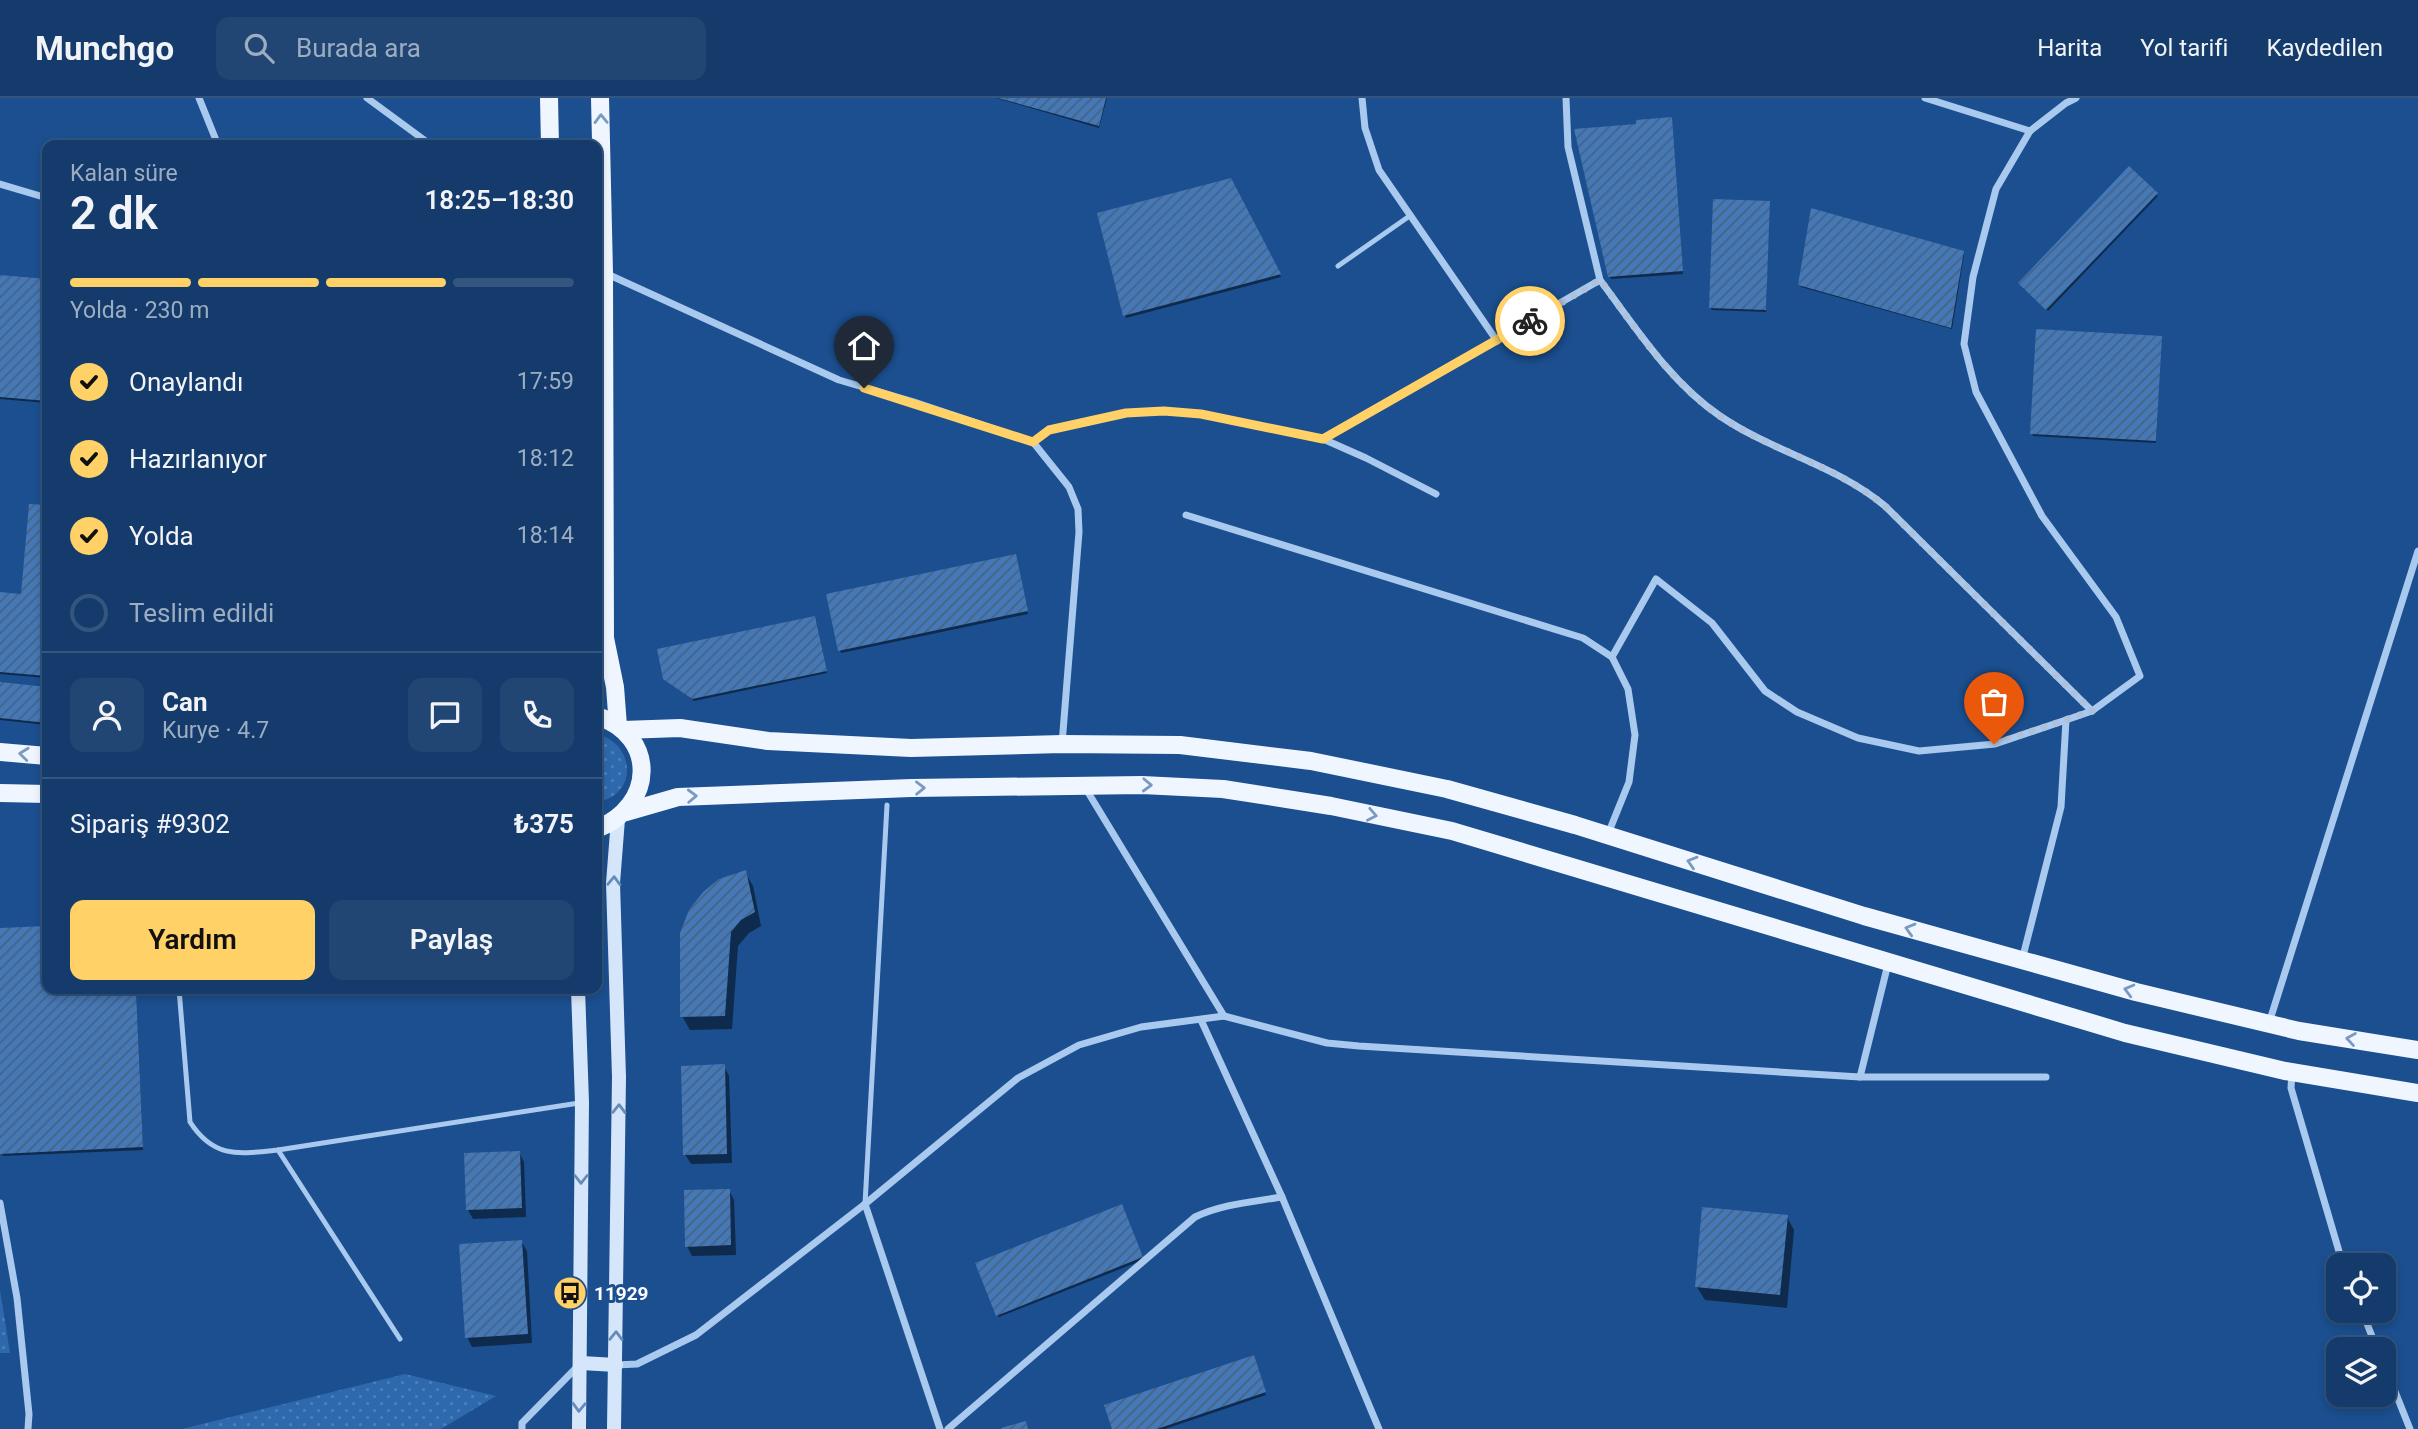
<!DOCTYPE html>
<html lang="tr">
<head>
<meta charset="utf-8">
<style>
	body { margin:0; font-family:Roboto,sans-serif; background:#214673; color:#f1f3f6; height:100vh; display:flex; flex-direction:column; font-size:26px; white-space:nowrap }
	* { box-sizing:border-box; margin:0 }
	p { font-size:23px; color:#9dadc1 }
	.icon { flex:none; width:38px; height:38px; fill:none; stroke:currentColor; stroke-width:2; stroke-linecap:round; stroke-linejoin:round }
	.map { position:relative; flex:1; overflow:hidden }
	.panel { position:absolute; left:42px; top:42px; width:560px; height:854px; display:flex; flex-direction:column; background:#143b6b; border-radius:14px; box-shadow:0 4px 10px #0003,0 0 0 2px #33557e }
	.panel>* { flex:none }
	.tools { position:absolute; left:2326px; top:1155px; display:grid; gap:14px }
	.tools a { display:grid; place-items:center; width:70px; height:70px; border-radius:14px; background:#143b6b; box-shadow:0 4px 10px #0003,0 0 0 2px #33557e; font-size:35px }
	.pin { position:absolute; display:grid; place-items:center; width:60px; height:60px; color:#fff; margin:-72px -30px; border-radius:50% 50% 50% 0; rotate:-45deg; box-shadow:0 0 7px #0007 }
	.pin .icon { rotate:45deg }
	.courier { position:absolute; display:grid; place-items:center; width:70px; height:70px; margin:-35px; border:5px solid #ffd166; border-radius:50%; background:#fff; color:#222; box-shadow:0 2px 9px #0007 }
	.head em { font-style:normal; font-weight:600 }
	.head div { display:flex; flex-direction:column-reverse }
	.head { display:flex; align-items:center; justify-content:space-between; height:119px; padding:0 28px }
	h1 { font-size:46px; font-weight:600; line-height:52px }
	.bar { display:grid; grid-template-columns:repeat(4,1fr); gap:10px 7px; align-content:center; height:84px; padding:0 28px }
	.bar i { height:9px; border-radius:5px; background:#33557e }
	.bar .selected { background:#ffd166 }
	.bar p { grid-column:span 4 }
	.line { display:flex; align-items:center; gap:18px; padding:0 28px; border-top:2px solid #33557e }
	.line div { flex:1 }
	.round { display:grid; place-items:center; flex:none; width:74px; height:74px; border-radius:14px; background:#214673 }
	ol { padding:0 28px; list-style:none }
	li { display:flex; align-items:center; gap:21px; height:77px }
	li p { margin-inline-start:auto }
	li .icon { padding:7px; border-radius:50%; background:#ffd166; color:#111; stroke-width:4 }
	li:last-child { color:#9dadc1 }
	li i { width:38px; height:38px; border:4px solid #33557e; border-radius:50% }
	.button { display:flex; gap:14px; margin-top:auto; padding:14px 28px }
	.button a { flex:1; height:80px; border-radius:14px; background:#ffd166; color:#111; font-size:28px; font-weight:600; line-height:80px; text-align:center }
	.button a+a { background:#214673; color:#f1f3f6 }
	header { display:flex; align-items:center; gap:42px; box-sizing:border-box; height:98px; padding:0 35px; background:#143b6b; border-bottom:2px solid #33557e }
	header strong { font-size:33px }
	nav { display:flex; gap:38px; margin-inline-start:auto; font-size:24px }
	.search { width:490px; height:63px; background:#214673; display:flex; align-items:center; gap:18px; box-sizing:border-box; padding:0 24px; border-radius:14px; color:#9dadc1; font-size:26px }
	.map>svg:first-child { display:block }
</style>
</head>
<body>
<header>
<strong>Munchgo</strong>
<div class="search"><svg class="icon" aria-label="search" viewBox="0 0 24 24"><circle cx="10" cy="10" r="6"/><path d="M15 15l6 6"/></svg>Burada ara</div>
<nav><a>Harita</a><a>Yol tarifi</a><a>Kaydedilen</a></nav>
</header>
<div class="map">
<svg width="2418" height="1331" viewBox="0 0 2418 1331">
	<defs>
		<pattern id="grass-dots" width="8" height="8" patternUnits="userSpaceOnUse" patternTransform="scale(1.75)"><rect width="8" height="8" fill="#2e69ad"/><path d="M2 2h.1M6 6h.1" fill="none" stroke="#4d80b9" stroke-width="1.8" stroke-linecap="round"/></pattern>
		<pattern id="building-hatch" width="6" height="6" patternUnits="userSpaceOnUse" patternTransform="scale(1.75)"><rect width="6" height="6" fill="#4478b7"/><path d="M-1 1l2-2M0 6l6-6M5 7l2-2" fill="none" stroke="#486282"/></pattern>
	</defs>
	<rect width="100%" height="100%" fill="#1b4f8f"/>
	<g fill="url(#grass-dots)">
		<path d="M597,636C636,646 638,697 597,704Z"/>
		<path d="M0,1192L10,1255H0Z"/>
		<path d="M405,1276L496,1298L441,1331H182Z"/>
	</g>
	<g fill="#0007">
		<path d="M996,0H1107L1099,30Z"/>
		<path d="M1671,21L1683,176L1611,181L1610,178L1638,28Z"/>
		<path d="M1230,82L1281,179L1126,220L1099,117Z"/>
		<path d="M2156,96L2158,98L2048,213L2022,187Z"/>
		<path d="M1769,104L1766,214L1712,212L1710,209Z"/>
		<path d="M1963,154L1964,157L1952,231L1801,189L1800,186Z"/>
		<path d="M0,179L47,183V305L0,301Z"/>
		<path d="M2161,240L2156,345L2033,338L2032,336Z"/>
		<path d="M31,408L47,409V580L0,576V496L22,498Z"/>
		<path d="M1016,461L1028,516L841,555L840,552Z"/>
		<path d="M816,522L827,575L694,603L664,580Z"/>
		<path d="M0,586L47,590V627L0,622Z"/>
		<path d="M745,774L753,788L761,828L749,835L738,848L732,931L690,932L682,918Z"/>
		<path d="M47,830V891H136L143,1052L3,1058L2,1056L0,832Z"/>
		<path d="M724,968L729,978L732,1065L691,1066L685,1056Z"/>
		<path d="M519,1054L524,1064L526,1119L473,1121L468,1112Z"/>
		<path d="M729,1092L734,1102L736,1157L692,1158L687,1148Z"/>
		<path d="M1123,1110L1143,1162L999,1219L998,1217Z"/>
		<path d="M1787,1119L1794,1132L1787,1210L1705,1202L1697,1189Z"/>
		<path d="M521,1143L527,1153L532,1245L472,1249L467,1239Z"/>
		<path d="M1254,1261L1266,1297L1165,1331H1114Z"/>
	</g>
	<g fill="url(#building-hatch)">
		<path d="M998,0H1106L1099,28Z"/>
		<path d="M1672,19L1683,173L1608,179L1574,31L1636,26V22Z"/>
		<path d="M2129,68L2158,95L2046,212L2018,185Z"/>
		<path d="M1231,80L1281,176L1123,218L1097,115Z"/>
		<path d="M1713,101L1770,103L1766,212L1709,210Z"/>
		<path d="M1811,110L1964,153L1951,230L1798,187Z"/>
		<path d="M0,177L47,181V303L0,299Z"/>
		<path d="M2036,231L2162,238L2156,343L2030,336Z"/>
		<path d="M29,406L47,407V578L0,574V494L21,496Z"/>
		<path d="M1016,456L1028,513L838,553L826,496Z"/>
		<path d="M815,518L827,573L692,601L663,581L657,551Z"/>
		<path d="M0,584L47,589V625L0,620Z"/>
		<path d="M746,772L755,814L741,822L731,834L725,918L680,919V835L689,812L703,794L719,781Z"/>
		<path d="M47,828V891H136L143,1049L0,1056V830Z"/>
		<path d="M725,966L727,1056L683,1057L681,968Z"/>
		<path d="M520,1053L522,1110L466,1112L464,1055Z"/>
		<path d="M730,1091L731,1147L685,1149L684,1092Z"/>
		<path d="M1122,1106L1143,1159L996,1218L975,1165Z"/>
		<path d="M1702,1109L1788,1117L1780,1197L1695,1189Z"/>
		<path d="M522,1142L528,1236L465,1240L459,1146Z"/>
		<path d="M1254,1257L1266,1294L1157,1331H1112L1104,1307Z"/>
		<path d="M1026,1323L1028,1331H1001V1330Z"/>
	</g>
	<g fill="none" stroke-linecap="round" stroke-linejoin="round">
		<g stroke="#a9c9ee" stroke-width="5">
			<path d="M1338,168L1411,117"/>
			<path d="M179,891L190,1024C214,1061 239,1056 278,1052L579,1005"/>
			<path d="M278,1052L400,1241"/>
			<path d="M865,1106L887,707"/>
		</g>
		<g stroke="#a9c9ee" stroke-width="7">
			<path d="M199,0L218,47"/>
			<path d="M367,0L431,47"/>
			<path d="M1362,0L1365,30L1379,72L1497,243"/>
			<path d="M1925,0L2030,33"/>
			<path d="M0,86L47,100"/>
			<path d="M605,175L839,282L914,304L1033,344L1069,389L1078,411L1079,434L1062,646"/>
			<path d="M1600,182C1636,230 1670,284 1720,318C1773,354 1836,367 1885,408L2092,613"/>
			<path d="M1323,341L1366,360L1436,396"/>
			<path d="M1033,344L1049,332L1126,315L1164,313L1201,316L1323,341L1600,182L1568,49L1566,0"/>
			<path d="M1186,417L1583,540L1612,559L1628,591L1635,637L1629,684L1608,736"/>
			<path d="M1612,559L1656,481L1712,525L1765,593L1797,614L1858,640L1919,653L1995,646L2066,622L2092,613L2140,578L2116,519L2042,418L1976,294L1964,246L1973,179L1996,91L2030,33L2066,5L2076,0"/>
			<path d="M1086,691L1224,918"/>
			<path d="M2022,862L2061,709L2066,622"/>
			<path d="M1201,922L1282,1099L1379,1331"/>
			<path d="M2269,925L2418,453"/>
			<path d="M2292,974L2291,990L2343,1167"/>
			<path d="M1860,979H2046"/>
			<path d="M0,1105L17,1200L29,1316L28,1331"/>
			<path d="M865,1106L940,1331"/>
			<path d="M2362,1213L2377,1251"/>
			<path d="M2384,1266L2410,1331"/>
			<path d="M616,1267L637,1266L696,1237L865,1106L1018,980L1079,947L1141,929L1224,918L1327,945L1359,948L1860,979L1888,866"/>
			<path d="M522,1331V1325L578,1268"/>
			<path d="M948,1331L1195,1119C1222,1106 1252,1104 1282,1099"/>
		</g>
		<g stroke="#d6e6fa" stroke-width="14">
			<path d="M578,891L582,1004L579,1331"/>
			<path d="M581,1265L616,1267"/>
			<path d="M614,1331L619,979L613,785L618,721"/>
		</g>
		<g stroke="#f0f6ff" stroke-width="18">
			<path d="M549,0L550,47"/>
			<path d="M600,0L604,175L605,540L615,589L618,628"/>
			<path d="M597,618C658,638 655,708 597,731"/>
			<path d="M623,632L680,630L768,643L911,650L1062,646L1180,647L1311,663L1447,691L1575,727L1864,818L2136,894L2299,933L2418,952"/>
			<path d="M0,654L47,658"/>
			<path d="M0,695L47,696"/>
			<path d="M626,714L678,699L911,690L1142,687L1223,691L1331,708L1452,733L2125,935L2285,973L2418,995"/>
		</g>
	</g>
	<defs><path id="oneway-chevron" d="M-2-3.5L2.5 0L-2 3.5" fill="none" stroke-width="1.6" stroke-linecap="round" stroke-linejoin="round" transform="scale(1.75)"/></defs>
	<g stroke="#7b9ac1">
		<use href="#oneway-chevron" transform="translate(601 21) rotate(-91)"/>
		<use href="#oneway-chevron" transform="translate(24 656) rotate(-174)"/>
		<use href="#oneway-chevron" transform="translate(1147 687) rotate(2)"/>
		<use href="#oneway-chevron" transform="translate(920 690) rotate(-1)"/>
		<use href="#oneway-chevron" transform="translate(692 698) rotate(-2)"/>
		<use href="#oneway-chevron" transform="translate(1372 717) rotate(11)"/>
		<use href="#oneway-chevron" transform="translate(1692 764) rotate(-163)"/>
		<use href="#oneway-chevron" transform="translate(1910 831) rotate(-164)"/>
		<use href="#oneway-chevron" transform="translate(2129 892) rotate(-165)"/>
		<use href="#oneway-chevron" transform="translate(2351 941) rotate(-171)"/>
	</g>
	<g stroke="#668bba">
		<use href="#oneway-chevron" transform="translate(614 783) rotate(-88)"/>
		<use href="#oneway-chevron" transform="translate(619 1011) rotate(-89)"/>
		<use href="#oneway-chevron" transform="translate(581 1081) rotate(90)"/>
		<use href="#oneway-chevron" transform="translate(616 1238) rotate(-89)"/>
		<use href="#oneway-chevron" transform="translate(579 1309) rotate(92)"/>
	</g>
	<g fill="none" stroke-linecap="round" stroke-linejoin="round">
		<path stroke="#afc1d8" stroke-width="7" stroke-dasharray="0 12.6" d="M1530,223L1600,182C1636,230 1670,284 1720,318C1773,354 1836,367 1885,408L2092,613L1994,646"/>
		<path stroke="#ffd166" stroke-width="9" d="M864,290L1033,344L1049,332L1126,315L1164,313L1201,316L1323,341L1530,223"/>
	</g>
	<defs>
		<symbol id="bus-disc" viewBox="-11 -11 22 22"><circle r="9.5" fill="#ffd166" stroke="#1b4f8f"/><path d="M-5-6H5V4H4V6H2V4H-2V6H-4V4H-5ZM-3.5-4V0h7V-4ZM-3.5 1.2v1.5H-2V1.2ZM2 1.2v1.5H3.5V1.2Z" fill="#111"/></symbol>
	</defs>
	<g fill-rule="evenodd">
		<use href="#bus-disc" x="551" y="1176" width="38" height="38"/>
	</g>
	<g text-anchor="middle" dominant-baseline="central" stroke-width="6" stroke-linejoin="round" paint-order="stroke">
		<g font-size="19" font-weight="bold" fill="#fff" stroke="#1b4f8f" text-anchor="start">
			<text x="594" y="1195">11929</text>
		</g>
	</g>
</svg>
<div class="tools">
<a><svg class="icon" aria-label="locate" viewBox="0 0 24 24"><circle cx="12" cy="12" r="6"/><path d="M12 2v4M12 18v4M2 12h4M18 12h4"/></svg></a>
<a><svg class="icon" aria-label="layers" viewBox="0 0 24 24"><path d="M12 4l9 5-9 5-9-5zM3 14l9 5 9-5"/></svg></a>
</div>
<div class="pin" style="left:1994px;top:646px;background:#ea580c"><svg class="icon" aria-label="bag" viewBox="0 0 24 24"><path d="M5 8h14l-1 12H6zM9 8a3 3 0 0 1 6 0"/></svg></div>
<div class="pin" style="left:864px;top:290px;background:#1f2937"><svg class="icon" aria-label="home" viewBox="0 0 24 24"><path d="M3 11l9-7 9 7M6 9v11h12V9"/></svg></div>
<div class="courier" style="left:1530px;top:223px"><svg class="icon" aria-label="bike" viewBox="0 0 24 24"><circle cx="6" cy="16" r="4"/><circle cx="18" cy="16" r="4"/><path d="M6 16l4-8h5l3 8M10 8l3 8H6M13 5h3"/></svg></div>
<section class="panel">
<div class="head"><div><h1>2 dk</h1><p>Kalan süre</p></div><em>18:25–18:30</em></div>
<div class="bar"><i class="selected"></i><i class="selected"></i><i class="selected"></i><i></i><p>Yolda · 230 m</p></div>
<ol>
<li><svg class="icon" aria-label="check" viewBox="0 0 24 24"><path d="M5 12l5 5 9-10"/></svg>Onaylandı<p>17:59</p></li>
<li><svg class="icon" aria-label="check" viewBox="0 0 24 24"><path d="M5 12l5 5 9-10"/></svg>Hazırlanıyor<p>18:12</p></li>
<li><svg class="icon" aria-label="check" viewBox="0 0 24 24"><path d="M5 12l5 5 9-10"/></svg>Yolda<p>18:14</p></li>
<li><i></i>Teslim edildi</li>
</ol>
<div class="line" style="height:126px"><a class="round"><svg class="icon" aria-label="person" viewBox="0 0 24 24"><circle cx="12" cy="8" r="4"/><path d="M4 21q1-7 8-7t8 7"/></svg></a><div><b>Can</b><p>Kurye · 4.7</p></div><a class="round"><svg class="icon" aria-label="chat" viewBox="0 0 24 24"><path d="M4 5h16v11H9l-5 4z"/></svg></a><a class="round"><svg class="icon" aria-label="phone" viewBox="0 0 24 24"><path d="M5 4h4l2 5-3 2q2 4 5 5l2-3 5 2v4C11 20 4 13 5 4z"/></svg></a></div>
<div class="line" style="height:91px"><div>Sipariş #9302</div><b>₺375</b></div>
<div class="button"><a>Yardım</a><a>Paylaş</a></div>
</section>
</div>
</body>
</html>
